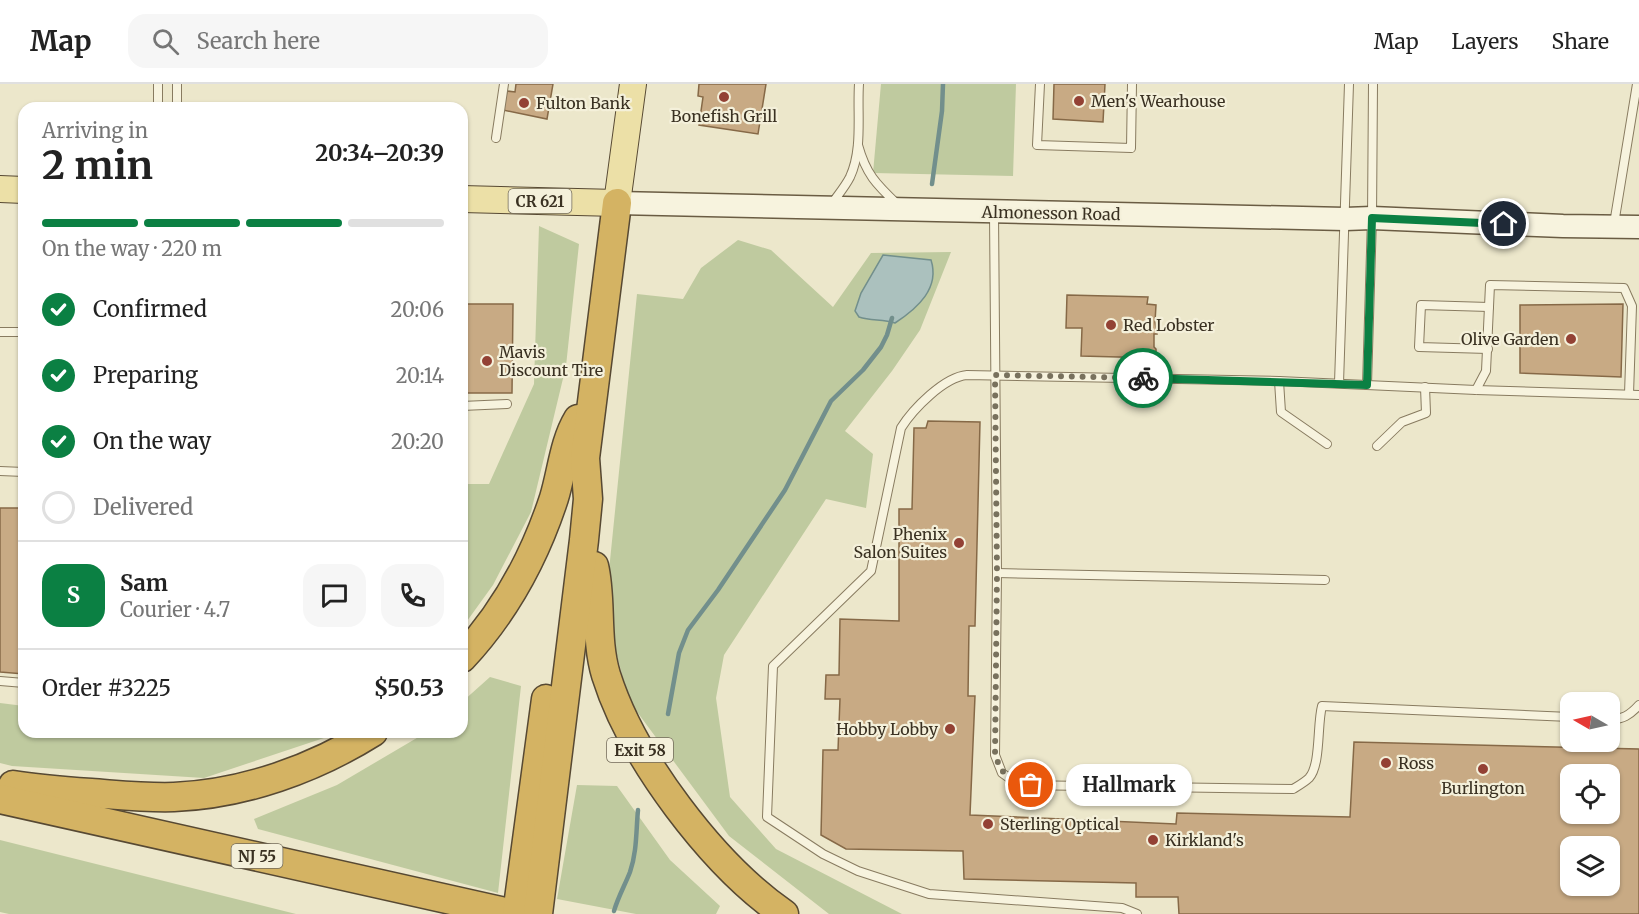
<!DOCTYPE html>
<html lang="en">
<head>
<meta charset="utf-8">
<style>
	body { margin:0; font-family:Merriweather,serif; background:#f6f6f6; color:#222; height:100vh; display:flex; flex-direction:column; font-size:22px; white-space:nowrap }
	* { box-sizing:border-box; margin:0 }
	p { font-size:20px; color:#767676 }
	.icon { flex:none; width:33px; height:33px; fill:none; stroke:currentColor; stroke-width:2; stroke-linecap:round; stroke-linejoin:round }
	.map { position:relative; flex:1; overflow:hidden }
	.drawer { position:absolute; left:18px; top:18px; width:450px; height:636px; display:flex; flex-direction:column; background:#fff; border-radius:18px; box-shadow:0 2px 4px #0004 }
	.drawer>* { flex:none }
	.needle { width:39px; rotate:279deg }
	.buttons { position:absolute; left:1560px; top:608px; display:grid; gap:12px }
	.buttons a { display:grid; place-items:center; width:60px; height:60px; border-radius:12px; background:#fff; box-shadow:0 2px 4px #0004; font-size:30px }
	.pin { position:absolute; display:grid; place-items:center; width:51px; height:51px; color:#fff; margin:-26px; border:3px solid #fff; border-radius:50%; box-shadow:0 2px 6px #0007 }
	.courier { position:absolute; display:grid; place-items:center; width:60px; height:60px; margin:-30px; border:4px solid #0b8043; border-radius:50%; background:#fff; color:#222; box-shadow:0 2px 8px #0007 }
	.bubble { position:absolute; height:42px; border-radius:18px; background:#fff; box-shadow:0 2px 4px #0004; font-size:20px; font-weight:700; line-height:42px; text-align:center }
	.summary em { font-style:normal; font-weight:700 }
	.summary div { display:flex; flex-direction:column-reverse }
	.summary { display:flex; align-items:center; justify-content:space-between; height:102px; padding:0 24px }
	h1 { font-size:39px; font-weight:700; line-height:45px }
	.bar { display:grid; grid-template-columns:repeat(4,1fr); gap:9px 6px; align-content:center; height:72px; padding:0 24px }
	.bar i { height:8px; border-radius:4px; background:#e0e0e0 }
	.bar .active { background:#0b8043 }
	.bar p { grid-column:span 4 }
	.line { display:flex; align-items:center; gap:15px; padding:0 24px; border-top:2px solid #e0e0e0 }
	.line div { flex:1 }
	.round { display:grid; place-items:center; flex:none; width:63px; height:63px; border-radius:18px; background:#f6f6f6 }
	ol { padding:0 24px; list-style:none }
	li { display:flex; align-items:center; gap:18px; height:66px }
	li p { margin-inline-start:auto }
	li .icon { padding:6px; border-radius:50%; background:#0b8043; color:#fff; stroke-width:4 }
	li:last-child { color:#767676 }
	li i { width:33px; height:33px; border:3px solid #e0e0e0; border-radius:50% }
	header { display:flex; align-items:center; gap:36px; box-sizing:border-box; height:84px; padding:0 30px; background:#fff; border-bottom:2px solid #e0e0e0 }
	header strong { font-size:28px }
	nav { display:flex; gap:33px; margin-inline-start:auto; font-size:21px }
	.search { width:420px; height:54px; background:#f6f6f6; display:flex; align-items:center; gap:15px; box-sizing:border-box; padding:0 21px; border-radius:18px; color:#767676; font-size:22px }
	.map>svg:first-child { display:block }
</style>
</head>
<body>
<header>
<strong>Map</strong>
<div class="search"><svg class="icon" aria-label="search" viewBox="0 0 24 24"><circle cx="10" cy="10" r="6"/><path d="M15 15l6 6"/></svg>Search here</div>
<nav><a>Map</a><a>Layers</a><a>Share</a></nav>
</header>
<div class="map">
<svg width="1639" height="830" viewBox="0 0 1639 830">
	<rect width="100%" height="100%" fill="#ece7cb"/>
	<g fill="#bfca9f">
		<path d="M881,0H1016L1013,92L873,89Z"/>
		<path d="M539,142L579,160L566,282L531,428L493,501L462,544V400H489L534,300Z"/>
		<path d="M738,156L771,166L833,223L871,169L951,168L920,246L892,287L845,347L873,370L866,424L826,415L724,571L716,614L730,713L776,765L902,830H829L729,752L629,617L605,526L637,210L683,215L701,184Z"/>
		<path d="M490,593L521,602L498,809L258,745L254,735L337,701L427,648H462V618Z"/>
		<path d="M0,619L24,622V648H342L204,694L12,682L0,679Z"/>
		<path d="M577,701L617,702L670,776L720,822L716,830H636L557,815Z"/>
		<path d="M0,756L296,830H9L0,828Z"/>
	</g>
	<path fill="#abc1be" stroke="#728f8c" stroke-width="1.5" d="M883,171L931,176C940,204 918,224 895,239C883,235 871,237 859,233L855,227L861,209Z"/>
	<g fill="none" stroke-linecap="round" stroke-linejoin="round">
		<g stroke="#728f8c" stroke-width="4.5">
			<path d="M932,100L942,27L943,0"/>
			<path d="M668,630L679,569L688,546L718,506L785,406L831,317L863,286L881,263L887,251L892,234"/>
			<path d="M614,827C618,813 625,801 630,788C637,768 636,747 638,726"/>
		</g>
	</g>
	<g fill="#c8aa84" stroke="#866947" stroke-width="1.5" fill-rule="evenodd">
		<path d="M516,0H553L547,35L498,25L500,11L506,12L507,7L515,8Z"/>
		<path d="M699,0H766L758,50L699,41L703,13L698,12Z"/>
		<path d="M1054,0H1105L1103,38L1053,35Z"/>
		<path d="M1067,211L1148,213L1147,220L1156,221L1155,238L1157,250H1154V263L1156,265V274L1081,272L1082,244H1066Z"/>
		<path d="M467,220H513L512,309H462V246H467Z"/>
		<path d="M1623,220L1621,293L1520,289V221Z"/>
		<path d="M928,337L980,338L975,542H969L968,612H975L970,731L1176,740L1177,729L1350,733L1354,658L1639,665V830H1179L1178,813H1136V799L964,795L963,767L846,765L821,751L823,666H838L840,615H825L826,591H839L840,535L899,537V425H912L914,344H926ZM1570,690H1610V729H1570ZM1570,762H1610V801H1570Z"/>
		<path d="M0,424H24V590L0,588Z"/>
	</g>
	<g fill="none" stroke-linecap="round" stroke-linejoin="round">
		<defs>
			<g id="lane">
				<path d="M1040,0L1037,61L1131,64L1132,0"/>
				<path d="M158,24V0"/>
				<path d="M177,24V0"/>
				<path d="M496,54L504,0"/>
				<path d="M858,61C866,90 876,100 897,120"/>
				<path d="M831,121C837,112 845,103 850,93C863,65 857,30 859,0"/>
				<path d="M994,129L997,489L995,671L1002,689L1019,701L1293,705C1298,702 1305,698 1309,694C1321,681 1317,640 1322,622L1570,633"/>
				<path d="M1614,140L1637,0"/>
				<path d="M0,248H24"/>
				<path d="M1488,265L1419,263L1421,221L1489,223"/>
				<path d="M1279,297L1281,328L1327,360"/>
				<path d="M1339,299L1349,0"/>
				<path d="M1367,301L1372,134L1373,0"/>
				<path d="M1476,306L1486,287L1490,201L1624,204L1632,222L1629,310"/>
				<path d="M462,322L507,320"/>
				<path d="M1377,362L1402,338L1426,329L1425,303"/>
				<path d="M0,387L24,388"/>
				<path d="M997,489L1325,496"/>
				<path d="M0,597L24,599"/>
				<path d="M1610,635C1622,636 1630,631 1639,621"/>
				<path d="M1137,830L1122,824L929,810L858,787L823,770L767,733L773,582L871,487L901,344C913,325 944,293 967,291L1279,297L1476,306L1639,311"/>
			</g>
			<path id="secondary" d="M617,119L1345,135L1372,134L1563,142L1639,143"/>
			<g id="primary">
				<path d="M0,105L24,106"/>
				<path d="M462,115L617,119L633,0"/>
			</g>
			<g id="highway">
				<path d="M594,482C602,515 595,555 606,591C632,674 712,780 784,830"/>
				<path d="M462,574C504,529 535,472 554,414C562,388 564,358 578,335"/>
				<path d="M13,701C39,705 65,707 91,709C119,711 146,714 174,713C244,710 314,685 373,648"/>
				<path d="M0,715L514,830"/>
				<path d="M517,830L546,615"/>
				<path d="M538,830L584,456L588,415L585,374L617,119"/>
			</g>
		</defs>
		<use href="#lane" stroke="#887b60" stroke-width="10"/>
		<use href="#secondary" stroke="#6a5c43" stroke-width="25"/>
		<use href="#primary" stroke="#574933" stroke-width="28"/>
		<use href="#highway" stroke="#574933" stroke-width="31"/>
		<use href="#lane" stroke="#f7f3de" stroke-width="8"/>
		<use href="#secondary" stroke="#f7f3de" stroke-width="22"/>
		<use href="#primary" stroke="#ece0a7" stroke-width="26"/>
		<use href="#highway" stroke="#d4b363" stroke-width="28"/>
	</g>
	<g fill="none" stroke-linecap="round" stroke-linejoin="round">
		<path stroke="#78715d" stroke-width="6" stroke-dasharray="0 10.8" d="M1031,701C1009,700 1002,690 995,671L997,489L995,291L1143,294"/>
		<path stroke="#0b8043" stroke-width="8" d="M1143,294L1367,301L1372,134L1504,140"/>
	</g>
	<g fill="#934134" stroke="#f4f0da" stroke-width="2">
		<circle cx="724" cy="13" r="6"/>
		<circle cx="1079" cy="17" r="6"/>
		<circle cx="524" cy="19" r="6"/>
		<circle cx="1111" cy="241" r="6"/>
		<circle cx="1571" cy="255" r="6"/>
		<circle cx="487" cy="277" r="6"/>
		<circle cx="959" cy="459" r="6"/>
		<circle cx="950" cy="645" r="6"/>
		<circle cx="1386" cy="679" r="6"/>
		<circle cx="1483" cy="685" r="6"/>
		<circle cx="988" cy="740" r="6"/>
		<circle cx="1153" cy="756" r="6"/>
	</g>
	<g text-anchor="middle" dominant-baseline="central" stroke-width="4.5" stroke-linejoin="round" paint-order="stroke">
		<g fill="#f4f0da" stroke="#726a59" stroke-width="1.5">
			<rect x="508.5" y="105" width="63" height="24" rx="4.5"/>
			<rect x="607" y="654" width="66" height="24" rx="4.5"/>
			<rect x="231.5" y="760" width="51" height="24" rx="4.5"/>
		</g>
		<g font-size="15" font-weight="bold" fill="#3a3122">
			<text x="540" y="117">CR 621</text>
			<text x="640" y="666">Exit 58</text>
			<text x="257" y="772">NJ 55</text>
		</g>
		<g font-size="16" fill="#3a3122" stroke="#f4f0da" text-anchor="start">
			<text x="1091" y="17">Men's Wearhouse</text>
			<text x="536" y="19">Fulton Bank</text>
			<text x="724" y="32" text-anchor="middle">Bonefish Grill</text>
			<text x="1123" y="241">Red Lobster</text>
			<text x="1559" y="255" text-anchor="end">Olive Garden</text>
			<text x="499" y="268">Mavis<tspan x="499" dy="18">Discount Tire</tspan></text>
			<text x="947" y="450" text-anchor="end">Phenix<tspan x="947" dy="18">Salon Suites</tspan></text>
			<text x="938" y="645" text-anchor="end">Hobby Lobby</text>
			<text x="1398" y="679">Ross</text>
			<text x="1483" y="704" text-anchor="middle">Burlington</text>
			<text x="1000" y="740">Sterling Optical</text>
			<text x="1165" y="756">Kirkland's</text>
		</g>
		<g font-size="16" fill="#3a3122" stroke="#f4f0da">
			<text transform="translate(1051 129) rotate(1)">Almonesson Road</text>
		</g>
	</g>
</svg>
<div class="buttons">
<a><svg class="needle" viewBox="-14 -14 28 28"><path d="M0-13l5 13h-10z" fill="#e53935"/><path d="M0 13l5-13h-10z" fill="#767676"/></svg></a>
<a><svg class="icon" aria-label="locate" viewBox="0 0 24 24"><circle cx="12" cy="12" r="6"/><path d="M12 2v4M12 18v4M2 12h4M18 12h4"/></svg></a>
<a><svg class="icon" aria-label="layers" viewBox="0 0 24 24"><path d="M12 4l9 5-9 5-9-5zM3 14l9 5 9-5"/></svg></a>
</div>
<div class="pin" style="left:1031px;top:701px;background:#ea580c"><svg class="icon" aria-label="bag" viewBox="0 0 24 24"><path d="M5 8h14l-1 12H6zM9 8a3 3 0 0 1 6 0"/></svg></div>
<div class="pin" style="left:1504px;top:140px;background:#1f2937"><svg class="icon" aria-label="home" viewBox="0 0 24 24"><path d="M3 11l9-7 9 7M6 9v11h12V9"/></svg></div>
<div class="courier" style="left:1143px;top:294px"><svg class="icon" aria-label="bike" viewBox="0 0 24 24"><circle cx="6" cy="16" r="4"/><circle cx="18" cy="16" r="4"/><path d="M6 16l4-8h5l3 8M10 8l3 8H6M13 5h3"/></svg></div>
<div class="bubble" style="left:1066px;top:680px;width:126px">Hallmark</div>
<section class="drawer">
<div class="summary"><div><h1>2 min</h1><p>Arriving in</p></div><em>20:34–20:39</em></div>
<div class="bar"><i class="active"></i><i class="active"></i><i class="active"></i><i></i><p>On the way · 220 m</p></div>
<ol>
<li><svg class="icon" aria-label="check" viewBox="0 0 24 24"><path d="M5 12l5 5 9-10"/></svg>Confirmed<p>20:06</p></li>
<li><svg class="icon" aria-label="check" viewBox="0 0 24 24"><path d="M5 12l5 5 9-10"/></svg>Preparing<p>20:14</p></li>
<li><svg class="icon" aria-label="check" viewBox="0 0 24 24"><path d="M5 12l5 5 9-10"/></svg>On the way<p>20:20</p></li>
<li><i></i>Delivered</li>
</ol>
<div class="line" style="height:108px"><b class="round" style="background:#0b8043;color:#fff">S</b><div><b>Sam</b><p>Courier · 4.7</p></div><a class="round"><svg class="icon" aria-label="chat" viewBox="0 0 24 24"><path d="M4 5h16v11H9l-5 4z"/></svg></a><a class="round"><svg class="icon" aria-label="phone" viewBox="0 0 24 24"><path d="M5 4h4l2 5-3 2q2 4 5 5l2-3 5 2v4C11 20 4 13 5 4z"/></svg></a></div>
<div class="line" style="height:78px"><div>Order #3225</div><b>$50.53</b></div>
</section>
</div>
</body>
</html>
